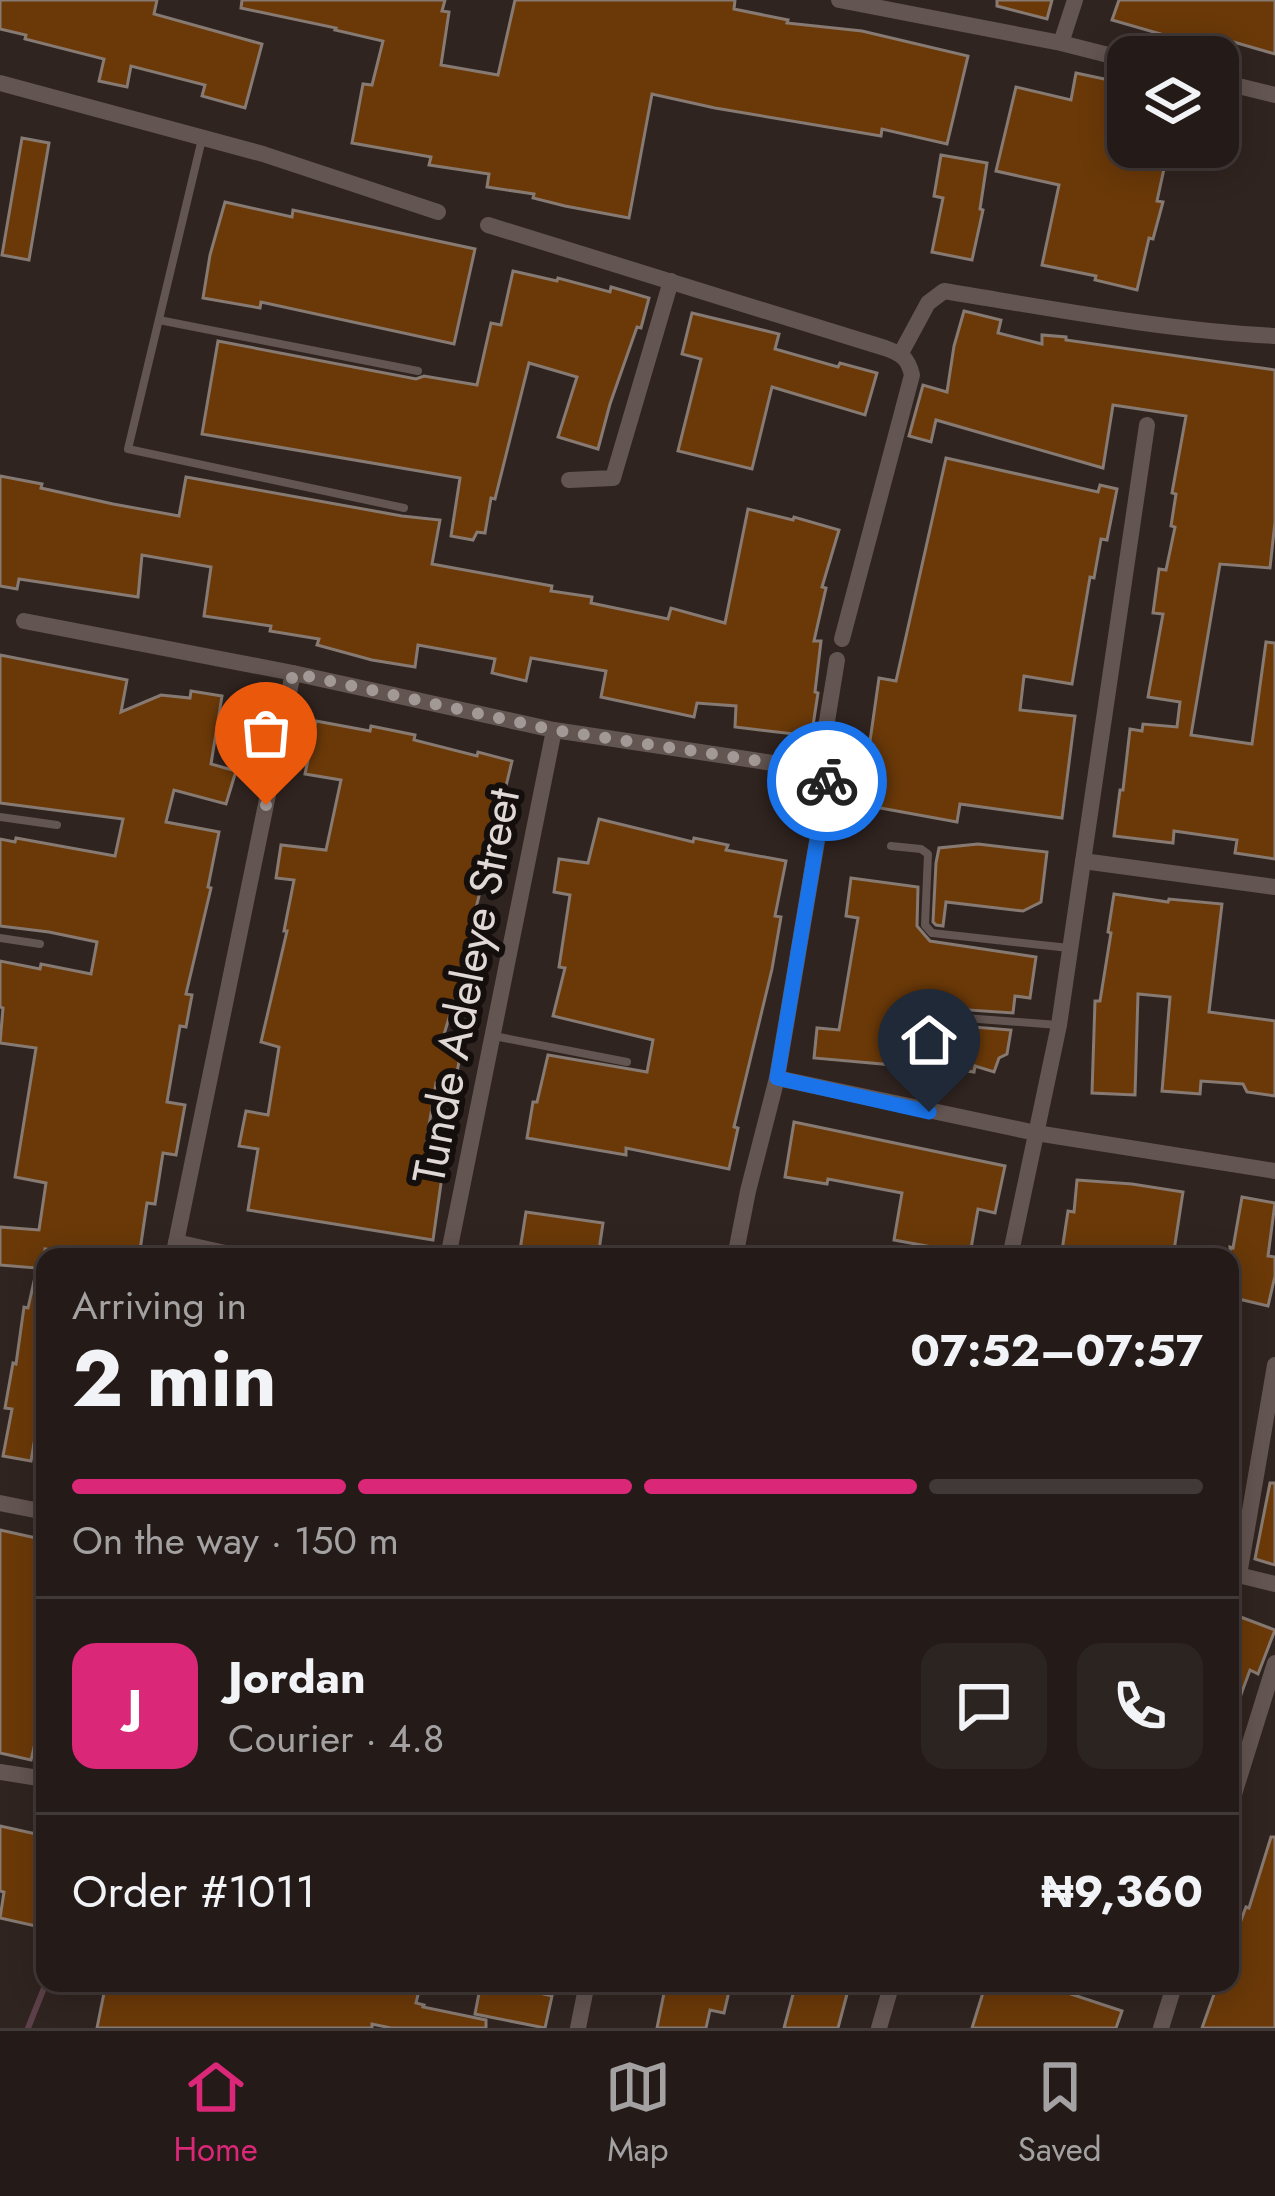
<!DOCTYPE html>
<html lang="en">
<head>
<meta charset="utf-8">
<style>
	body { margin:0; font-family:Jost,sans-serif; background:#2c2421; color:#f1f3f6; height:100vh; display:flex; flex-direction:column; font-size:45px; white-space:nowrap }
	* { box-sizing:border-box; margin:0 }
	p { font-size:39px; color:#a3a1a2 }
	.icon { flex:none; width:66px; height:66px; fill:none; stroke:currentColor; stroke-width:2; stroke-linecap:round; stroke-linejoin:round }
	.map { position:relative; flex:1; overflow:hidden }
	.sheet { position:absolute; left:36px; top:1248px; width:1203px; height:744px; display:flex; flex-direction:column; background:#241b18; border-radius:24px; box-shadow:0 6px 30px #0003,0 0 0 3px #413937 }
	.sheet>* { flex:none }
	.tools { position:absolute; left:1107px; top:36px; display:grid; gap:24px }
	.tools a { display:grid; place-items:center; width:132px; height:132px; border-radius:24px; background:#241b18; box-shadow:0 6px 30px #0003,0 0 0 3px #413937; font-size:60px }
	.pin { position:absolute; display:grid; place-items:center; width:102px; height:102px; color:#fff; margin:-123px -51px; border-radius:50% 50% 50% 0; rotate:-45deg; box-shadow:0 0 12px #0007 }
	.pin .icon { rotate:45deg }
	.courier { position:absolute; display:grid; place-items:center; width:120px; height:120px; margin:-60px; border:9px solid #1a73e8; border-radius:50%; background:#fff; color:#222; box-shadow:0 3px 15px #0007 }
	.head em { font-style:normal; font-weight:700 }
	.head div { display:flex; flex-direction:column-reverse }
	.head { display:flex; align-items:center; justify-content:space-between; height:204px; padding:0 36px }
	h1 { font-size:78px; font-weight:700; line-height:90px }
	.bar { display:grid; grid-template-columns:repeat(4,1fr); gap:18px 12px; align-content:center; height:144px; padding:0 36px }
	.bar i { height:15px; border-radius:9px; background:#413937 }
	.bar .active { background:#db2777 }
	.bar p { grid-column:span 4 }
	.line { display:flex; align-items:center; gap:30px; padding:0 36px; border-top:3px solid #413937 }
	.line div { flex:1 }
	.round { display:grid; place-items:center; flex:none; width:126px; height:126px; border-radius:24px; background:#2c2421 }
	.tabs { display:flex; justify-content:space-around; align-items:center; height:168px; border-top:3px solid #413937; background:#241b18; font-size:33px; color:#a3a1a2 }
	.tabs a { display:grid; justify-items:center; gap:6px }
	.tabs .active { color:#db2777 }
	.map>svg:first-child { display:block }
</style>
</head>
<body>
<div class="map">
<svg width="1275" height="2028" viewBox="0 0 1275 2028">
	<rect width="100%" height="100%" fill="#302420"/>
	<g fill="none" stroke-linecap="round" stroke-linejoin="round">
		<path stroke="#5d414a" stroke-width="6" d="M28,2028L46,1983"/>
	</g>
	<g fill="#6b3908" stroke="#867a72" stroke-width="3">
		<path d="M0,0H157L154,14L262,44L245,108L202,96L205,85L131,66L127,87L99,81L104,59L25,39L26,35L0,29Z"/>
		<path d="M242,0H445L442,11L449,12L441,65L498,75L515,0H735L734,9L788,20L787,23L862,31L968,56L947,144L882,129L881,136L715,108L652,94L629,218L565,206L533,198L534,194L487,187L489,174L429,165L431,157L352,143L363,84L372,85L383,41L335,30L336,28L241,8Z"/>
		<path d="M997,0H1052L1047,19L997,6Z"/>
		<path d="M1119,0H1275V54L1213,36L1209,48L1112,20Z"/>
		<path d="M1076,73L1128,84V147L1167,155L1157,201L1163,202L1153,239L1149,238L1137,290L1095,280L1096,276L1042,265L1059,185L996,171L1016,87L1071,100Z"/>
		<path d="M22,138L49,143L29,260L2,255Z"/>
		<path d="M941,155L987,163L980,209L983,210L972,260L932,252L943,198L934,196Z"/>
		<path d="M225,202L292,217L293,210L475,249L454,344L261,302L260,308L203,298L210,255Z"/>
		<path d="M513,271L557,281L558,278L610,292L611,287L649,298L641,328L637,327L610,404L598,449L558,437L577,377L529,363L495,499L491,498L485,533L477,532L473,540L451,536L460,478L202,434L218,341L416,379L424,376L477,385L491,323L501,325Z"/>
		<path d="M964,311L1001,320L998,333L1042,344V335L1066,337V340L1275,370V522L1270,568L1220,564L1191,735L1252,744L1266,642L1275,643V859L1235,853L1237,840L1174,831L1173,843L1114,836L1120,790H1123L1130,729L1142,731L1143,724L1177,727L1180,702L1148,697L1163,614L1153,613L1159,569L1166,570L1175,527L1171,526L1176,494L1172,493L1186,416L1113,405L1103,468L936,420L931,442L909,436L923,385L947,392L954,346Z"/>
		<path d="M692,313L779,334L775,349L838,367L840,363L877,373L865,415L772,387L752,469L678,451L701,359L682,354Z"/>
		<path d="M946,458L1098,492L1100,485L1117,489L1107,540L1101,539L1094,578L1090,577L1072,684L1024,676L1020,710L1075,716L1062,818L960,804L957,822L864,805L873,756L868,755L879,678L896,681Z"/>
		<path d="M0,476L42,484L41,488L113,504L179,516L186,477L402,516L440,520L432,564L552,586L551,591L592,597L591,603L668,619L671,608L725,623L748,509L793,520L794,517L839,530L822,587L826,588L814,641H821L815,692L818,693L812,732L804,731L802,735L735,727L736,706L697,703L694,717L601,697L606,671L531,658L526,681L492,673L495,659L418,645L415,667L372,660L317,645L319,639L270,631L271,626L204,616L211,567L142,555L138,597L19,579L17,589L0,586Z"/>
		<path d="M0,655L127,680L121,712L161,695L190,698L191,691L222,696L211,764L236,771L226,804L174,790L166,822L219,832L208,887L211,888L186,994L192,995L186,1027L180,1026L167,1102L185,1105L176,1155L163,1153L155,1204L147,1203L139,1257H102L45,1249V1402L43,1415L39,1414L31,1461L3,1456L12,1409L5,1408L13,1363L16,1364L24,1307L28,1308L37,1268L0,1265V1227L39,1230L46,1183L15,1177L36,1048L0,1043L3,1008L0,1007V961L40,969L41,964L91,974L97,942L49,932L0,926V839L15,842L16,838L115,856L123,819L0,803Z"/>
		<path d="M316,721L370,731L371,726L415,735L414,740L477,756L478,752L512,761L491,849L495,850L485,889L481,888L472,924L463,987L459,1003L454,1001L443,1038L463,1042L454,1087L436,1083L426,1144L446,1148L433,1240L248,1210L258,1149L239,1146L246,1111L268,1115L279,1047L261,1042L287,931H284L294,880L276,878L281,845L326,850L341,780L305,774Z"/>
		<path d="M599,819L693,842L694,838L728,845L726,850L786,861L775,916L781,917L772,969L734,1127L738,1128L729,1169L626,1148V1155L527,1138L533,1102H537L548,1055L647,1072L653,1040L553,1016L565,968L559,967L570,895L554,892L559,859L588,863Z"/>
		<path d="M978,844L1047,852L1041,902L1023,911L946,902L943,926L936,925L933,922L936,863L939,848Z"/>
		<path d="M851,878L918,887L917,926L930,941L1036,957L1030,998L1015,996L1013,1013L939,1008L930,1014L931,1021L937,1024L1011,1030L1007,1054L999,1058L994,1072L975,1066L974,1072L905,1062V1066L814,1058L817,1028L839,1030L858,918L846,916Z"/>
		<path d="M1114,894L1168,902L1169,899L1222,904L1209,1012L1275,1021V1096L1247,1092L1243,1084L1201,1081L1200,1094L1162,1091L1170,997L1138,994L1135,1095L1092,1093L1095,1001H1100L1111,933L1108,932Z"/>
		<path d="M794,1122L1005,1166L995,1213L978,1209L970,1254L894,1240L902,1193L828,1179L827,1184L785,1177Z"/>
		<path d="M1077,1180L1132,1184L1183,1192L1173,1257H1061L1068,1211L1074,1212Z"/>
		<path d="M1242,1197L1275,1203L1268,1256L1275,1257V1276L1268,1306L1230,1297V1247L1233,1248Z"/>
		<path d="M526,1212L603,1223L598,1257H569L520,1250Z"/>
		<path d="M1270,1483H1275V1565L1255,1559Z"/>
		<path d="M0,1530L45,1540V1740L36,1739L31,1760L0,1753Z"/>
		<path d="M1230,1613L1275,1630L1258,1674L1250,1670L1232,1719Z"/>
		<path d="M0,1826L45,1836V1907L40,1927L0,1918L4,1892L0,1891Z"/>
		<path d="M1271,1837H1275V2028H1202L1218,1983H1230V1950L1246,1907L1249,1908Z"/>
		<path d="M106,1983H421L416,2003L424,2005L423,2007L486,2020V2028H391L372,2024V2028H97Z"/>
		<path d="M481,1983H546L543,1994L552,1996L545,2028L475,2014Z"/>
		<path d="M666,1983H731L724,2013L710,2010L706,2028H657Z"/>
		<path d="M796,1983H850L838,2028H784Z"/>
		<path d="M986,1983H1021L1039,1989L1041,1984L1122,2011L1116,2028H972Z"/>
	</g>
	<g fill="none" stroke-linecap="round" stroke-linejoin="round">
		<g stroke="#635551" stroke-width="8">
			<path d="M202,139L128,449L404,508"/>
			<path d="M159,320L418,371"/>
			<path d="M0,817L57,825"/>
			<path d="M891,846L921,849L928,854L925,925L932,933L1069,948"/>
			<path d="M0,938L40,944"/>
			<path d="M938,1016L1058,1025"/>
			<path d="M494,1036L627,1062"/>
		</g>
		<g stroke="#635551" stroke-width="16">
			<path d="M839,0L1061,43L1128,60"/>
			<path d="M1061,43L1075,0"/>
			<path d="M1218,81L1275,95"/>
			<path d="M0,83L263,154L438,212"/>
			<path d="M488,225L885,348C902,354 908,358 912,375L842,639"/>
			<path d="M901,353L928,303L944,291C1054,309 1164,330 1275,336"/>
			<path d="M569,480L613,478L671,281"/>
			<path d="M24,621L293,673L554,730L819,770L827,782L777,1078L748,1191L735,1257"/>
			<path d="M819,770L837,660"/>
			<path d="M1083,861L1275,887"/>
			<path d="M777,1078L1036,1133L1275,1171"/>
			<path d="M176,1242L243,1257"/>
			<path d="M173,1257L293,673"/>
			<path d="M448,1257L554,730"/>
			<path d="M1010,1257L1059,1025L1147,425"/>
			<path d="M0,1503L45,1512"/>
			<path d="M1230,1573L1275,1584"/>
			<path d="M1239,1575L1275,1365"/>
			<path d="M0,1772L45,1779"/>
			<path d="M1230,1807L1275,1663"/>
			<path d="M578,2028L587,1983"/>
			<path d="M879,2028L892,1983"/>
			<path d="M1161,2028L1175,1983"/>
		</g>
	</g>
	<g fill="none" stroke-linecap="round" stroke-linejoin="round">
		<path stroke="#a29996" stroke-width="12" stroke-dasharray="0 21.6" d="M266,805L293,673L554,730L819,770L827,781"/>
		<path stroke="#1a73e8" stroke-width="15" d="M827,781L777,1078L929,1112"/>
	</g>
	<g text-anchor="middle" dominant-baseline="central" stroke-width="12" stroke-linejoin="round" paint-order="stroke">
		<g font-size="45" fill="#e0d8d5" stroke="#140f0d">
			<text transform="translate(466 986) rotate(-79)">Tunde Adeleye Street</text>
		</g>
	</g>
</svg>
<div class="tools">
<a><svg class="icon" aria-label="layers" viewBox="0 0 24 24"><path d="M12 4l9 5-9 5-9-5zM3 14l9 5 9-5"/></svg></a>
</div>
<div class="pin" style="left:266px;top:805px;background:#ea580c"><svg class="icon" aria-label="bag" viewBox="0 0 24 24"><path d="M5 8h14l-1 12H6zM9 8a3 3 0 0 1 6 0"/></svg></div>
<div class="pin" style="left:929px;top:1112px;background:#1f2937"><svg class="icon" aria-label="home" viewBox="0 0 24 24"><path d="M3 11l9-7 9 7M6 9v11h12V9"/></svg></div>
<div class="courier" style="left:827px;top:781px"><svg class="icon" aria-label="bike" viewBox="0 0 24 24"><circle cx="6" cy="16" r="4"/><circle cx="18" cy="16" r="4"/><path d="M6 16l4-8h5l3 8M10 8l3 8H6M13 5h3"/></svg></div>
<section class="sheet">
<div class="head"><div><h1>2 min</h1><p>Arriving in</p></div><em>07:52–07:57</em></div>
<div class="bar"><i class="active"></i><i class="active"></i><i class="active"></i><i></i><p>On the way · 150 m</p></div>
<div class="line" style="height:216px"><b class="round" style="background:#db2777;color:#fff">J</b><div><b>Jordan</b><p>Courier · 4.8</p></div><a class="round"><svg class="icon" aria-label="chat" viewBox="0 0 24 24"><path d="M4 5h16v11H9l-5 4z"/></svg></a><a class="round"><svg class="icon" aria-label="phone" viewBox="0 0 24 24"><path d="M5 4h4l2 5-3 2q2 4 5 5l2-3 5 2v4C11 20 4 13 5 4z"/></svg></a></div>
<div class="line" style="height:156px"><div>Order #1011</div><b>₦9,360</b></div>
</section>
</div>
<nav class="tabs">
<a class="active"><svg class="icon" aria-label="home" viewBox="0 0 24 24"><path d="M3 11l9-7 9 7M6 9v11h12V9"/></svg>Home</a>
<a><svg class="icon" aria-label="map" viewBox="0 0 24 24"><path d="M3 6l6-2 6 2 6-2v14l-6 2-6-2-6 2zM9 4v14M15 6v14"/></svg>Map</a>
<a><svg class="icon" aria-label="saved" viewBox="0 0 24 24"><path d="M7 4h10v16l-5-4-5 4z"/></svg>Saved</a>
</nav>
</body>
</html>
